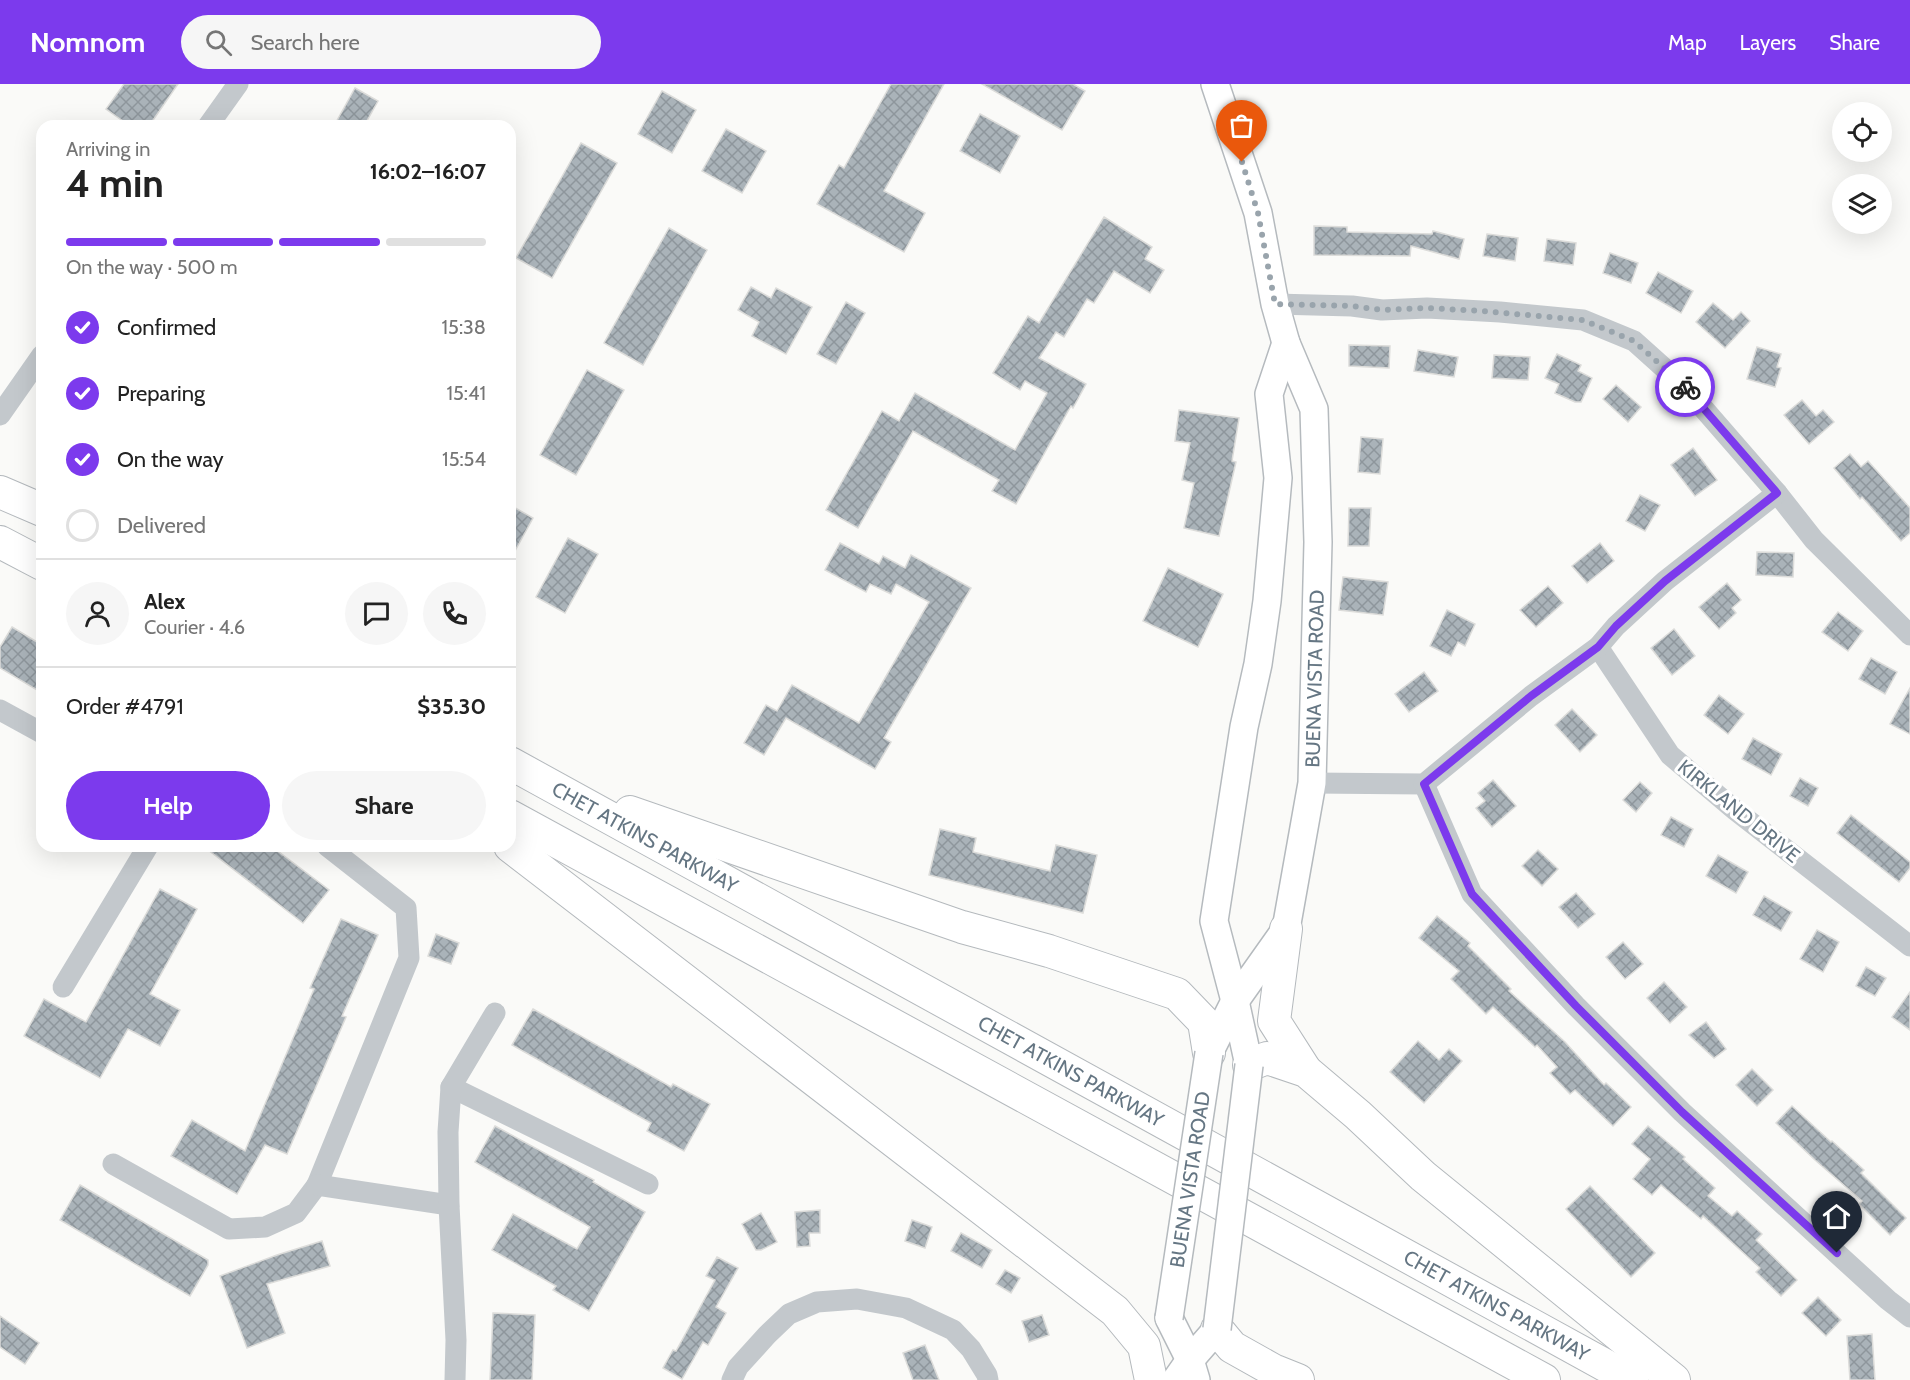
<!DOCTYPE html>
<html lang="en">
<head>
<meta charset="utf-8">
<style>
	body { margin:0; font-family:Cabin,sans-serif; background:#f6f6f6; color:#222; height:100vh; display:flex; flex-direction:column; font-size:22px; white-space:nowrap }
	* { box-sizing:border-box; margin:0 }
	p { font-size:20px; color:#767676 }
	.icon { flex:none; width:33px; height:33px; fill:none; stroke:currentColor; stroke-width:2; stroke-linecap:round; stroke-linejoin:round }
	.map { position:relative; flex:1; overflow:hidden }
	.drawer { position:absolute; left:36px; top:36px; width:480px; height:732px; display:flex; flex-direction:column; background:#fff; border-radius:18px; box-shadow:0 6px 24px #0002 }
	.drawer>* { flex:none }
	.fabs { position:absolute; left:1832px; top:18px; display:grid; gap:12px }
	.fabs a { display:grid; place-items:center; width:60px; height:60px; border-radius:50%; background:#fff; box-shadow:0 6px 24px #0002; font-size:30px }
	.pin { position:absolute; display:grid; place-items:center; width:51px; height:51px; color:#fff; margin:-62px -26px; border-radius:50% 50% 50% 0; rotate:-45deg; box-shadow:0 0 6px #0007 }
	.pin .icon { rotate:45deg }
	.courier { position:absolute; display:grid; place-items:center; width:60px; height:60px; margin:-30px; border:4px solid #7c3aed; border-radius:50%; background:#fff; color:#222; box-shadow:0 2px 8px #0007 }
	.overview em { font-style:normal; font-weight:700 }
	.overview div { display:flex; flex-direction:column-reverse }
	.overview { display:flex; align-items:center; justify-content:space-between; height:102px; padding:0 30px }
	h1 { font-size:39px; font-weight:700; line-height:45px }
	.bar { display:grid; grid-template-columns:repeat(4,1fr); gap:9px 6px; align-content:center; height:72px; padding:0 30px }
	.bar i { height:8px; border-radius:4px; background:#e0e0e0 }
	.bar .selected { background:#7c3aed }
	.bar p { grid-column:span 4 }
	.line { display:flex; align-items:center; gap:15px; padding:0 30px; border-top:2px solid #e0e0e0 }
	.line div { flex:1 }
	.round { display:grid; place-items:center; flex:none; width:63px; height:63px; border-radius:32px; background:#f6f6f6 }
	ol { padding:0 30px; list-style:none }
	li { display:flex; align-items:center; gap:18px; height:66px }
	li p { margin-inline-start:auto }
	li .icon { padding:6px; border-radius:50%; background:#7c3aed; color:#fff; stroke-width:4 }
	li:last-child { color:#767676 }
	li i { width:33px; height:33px; border:3px solid #e0e0e0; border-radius:50% }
	.cta { display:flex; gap:12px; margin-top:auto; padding:12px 30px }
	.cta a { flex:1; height:69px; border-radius:36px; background:#7c3aed; color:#fff; font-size:24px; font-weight:700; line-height:69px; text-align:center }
	.cta a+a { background:#f6f6f6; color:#222 }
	header { display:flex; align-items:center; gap:36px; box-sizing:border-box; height:84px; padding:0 30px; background:#7c3aed; color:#fff }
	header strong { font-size:28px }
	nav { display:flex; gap:33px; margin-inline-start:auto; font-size:21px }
	.search { width:420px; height:54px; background:#f6f6f6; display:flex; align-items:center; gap:15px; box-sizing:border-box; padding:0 21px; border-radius:33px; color:#767676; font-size:22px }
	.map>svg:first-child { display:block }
</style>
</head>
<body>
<header>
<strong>Nomnom</strong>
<div class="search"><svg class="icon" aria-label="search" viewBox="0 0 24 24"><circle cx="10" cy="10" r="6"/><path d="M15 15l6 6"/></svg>Search here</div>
<nav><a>Map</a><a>Layers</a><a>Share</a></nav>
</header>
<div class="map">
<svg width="1910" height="1296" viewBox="0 0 1910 1296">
	<defs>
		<pattern id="building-cross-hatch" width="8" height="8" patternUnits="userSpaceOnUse" patternTransform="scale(1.5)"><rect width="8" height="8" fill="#aab3b9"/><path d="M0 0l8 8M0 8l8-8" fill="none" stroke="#8e969c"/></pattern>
	</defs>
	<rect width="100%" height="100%" fill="#fafaf8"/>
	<g fill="url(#building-cross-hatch)" stroke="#dcdcda" stroke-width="1.5">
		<path d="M124,0H178L149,42H130L106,25Z"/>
		<path d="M891,0H944L884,107L925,129L904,168L817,120L839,81L844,84Z"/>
		<path d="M982,0H1073L1085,7L1062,46Z"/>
		<path d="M355,4L378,17L364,42H334Z"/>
		<path d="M662,7L696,26L672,69L638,50Z"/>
		<path d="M980,30L1020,52L1000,89L960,67Z"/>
		<path d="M726,45L766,67L742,109L702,87Z"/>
		<path d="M581,59L617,79L552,194L516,174Z"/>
		<path d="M1104,133L1152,163L1145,175L1164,186L1150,209L1114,187L1094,219L1087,215L1064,253L1056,248L1039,274L1086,300L1073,324L1071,322L1016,420L992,407L999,396L913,347L858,444L826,426L882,327L899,337L915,309L1015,366L1047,309L1025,297L1020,306L993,289L1028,232L1039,239Z"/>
		<path d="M1314,142L1347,143V148L1432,150L1433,147L1464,155L1459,175L1411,162L1410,172L1314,171Z"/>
		<path d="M669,144L707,166L643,281L604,259Z"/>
		<path d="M1487,150L1518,154L1515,177L1483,172Z"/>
		<path d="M1547,155L1576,159L1573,181L1544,177Z"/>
		<path d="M1610,169L1638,179L1631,199L1603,189Z"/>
		<path d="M1658,188L1693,207L1681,229L1646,209Z"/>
		<path d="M751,203L771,214L776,204L812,223L786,270L752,252L759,238L738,226Z"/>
		<path d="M846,218L865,229L836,280L817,270Z"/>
		<path d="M1713,219L1733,236L1741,228L1750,237L1725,264L1696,238Z"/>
		<path d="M1349,261L1390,262L1389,284L1349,282Z"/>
		<path d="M1757,263L1781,270L1777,283L1781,284L1775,303L1747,295Z"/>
		<path d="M1418,266L1458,273L1454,293L1414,287Z"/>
		<path d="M1557,270L1581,281L1578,287L1592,294L1581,318H1575L1555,309L1559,300L1545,294Z"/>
		<path d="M1494,271L1530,273L1528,296L1492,294Z"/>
		<path d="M587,286L624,306L576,391L540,371Z"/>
		<path d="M1616,301L1641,323L1628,338L1603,315Z"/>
		<path d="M1802,316L1816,332L1823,326L1834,338L1809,360L1784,331Z"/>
		<path d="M1179,326L1239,334L1232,377L1236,378L1219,452L1184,444L1194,399L1182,396L1190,359L1175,357Z"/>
		<path d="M1361,353L1383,355L1380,390L1358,388Z"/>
		<path d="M1693,364L1717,396L1695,412L1671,381Z"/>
		<path d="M1850,370L1861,383L1868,377L1910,424V449L1901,457L1862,413L1860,415L1834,384Z"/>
		<path d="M1640,411L1660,421L1645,447L1626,437Z"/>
		<path d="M510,421L533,434L510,476Z"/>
		<path d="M1349,424H1371L1369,462H1348Z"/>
		<path d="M568,454L598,470L565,529L536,513Z"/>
		<path d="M840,459L879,480L883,472L905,484L911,471L971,504L884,654L891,658L875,685L786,634L764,671L744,659L766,621L777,627L792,601L859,639L929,518L896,500L891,510L870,500L866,508L825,486Z"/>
		<path d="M1600,459L1614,477L1587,499L1572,482Z"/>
		<path d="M1757,468L1794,469L1793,493L1756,491Z"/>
		<path d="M1168,484L1223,510L1198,563L1143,537Z"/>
		<path d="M1343,493L1388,498L1383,531L1339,526Z"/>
		<path d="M1727,499L1741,516L1732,524L1736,529L1719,545L1699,523Z"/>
		<path d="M1548,502L1563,519L1536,543L1520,526Z"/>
		<path d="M1447,526L1475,540L1465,562L1458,558L1451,572L1430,562Z"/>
		<path d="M1838,528L1863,547L1848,567L1822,548Z"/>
		<path d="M12,543L42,561V609L0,584V563Z"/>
		<path d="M1674,545L1695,572L1672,591L1651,564Z"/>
		<path d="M1871,574L1897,588L1885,610L1859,595Z"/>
		<path d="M1424,588L1438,607L1409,628L1395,610Z"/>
		<path d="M1910,604V650L1890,640Z"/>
		<path d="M1719,611L1744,630L1728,650L1704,631Z"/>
		<path d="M1572,625L1597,651L1580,668L1555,641Z"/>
		<path d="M1753,654L1782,670L1771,691L1742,675Z"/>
		<path d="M1800,694L1818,704L1808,722L1790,712Z"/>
		<path d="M1493,696L1516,722L1492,743L1476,724L1485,717L1478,709Z"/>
		<path d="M1640,698L1652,709L1636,728L1623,716Z"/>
		<path d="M1851,731L1910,778V784L1899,798L1837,749Z"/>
		<path d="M1671,733L1693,745L1684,763L1661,751Z"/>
		<path d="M940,745L976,754L973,768L1050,787L1056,761L1097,771L1083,829L929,791Z"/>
		<path d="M203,762H271L329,806L303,839Z"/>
		<path d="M1538,766L1558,785L1542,802L1522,782Z"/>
		<path d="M1718,771L1748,788L1736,809L1706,792Z"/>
		<path d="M160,805L197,825L150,910L180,926L160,962L128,945L100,994L24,952L44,915L86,938Z"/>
		<path d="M1576,809L1595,830L1578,844L1559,823Z"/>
		<path d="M1764,812L1792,828L1781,847L1753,831Z"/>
		<path d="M1437,832L1470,859L1468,862L1511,905L1509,907L1565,958L1604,1001L1606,999L1631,1023L1613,1042L1575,1006L1570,1010L1550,989L1557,983L1537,961L1535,963L1493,923L1486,930L1451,895L1459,887L1419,854Z"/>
		<path d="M341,835L378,851L342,932L346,933L287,1070L265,1061L237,1110L171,1072L192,1036L245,1067L314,905L310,904Z"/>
		<path d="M1817,846L1839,858L1823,888L1800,875Z"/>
		<path d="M436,850L459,859L451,880L428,872Z"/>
		<path d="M1623,858L1643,880L1625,895L1606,873Z"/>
		<path d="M1866,883L1886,894L1875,912L1856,902Z"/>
		<path d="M1664,898L1687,923L1670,939L1647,914Z"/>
		<path d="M1910,908V946L1892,933Z"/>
		<path d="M533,925L671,1003L673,1000L710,1020L684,1067L647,1047L651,1039L512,961Z"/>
		<path d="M1706,938L1726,965L1714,974L1689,951Z"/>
		<path d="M1418,957L1439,976L1449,965L1462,977L1424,1019L1390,988Z"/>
		<path d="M1752,985L1773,1006L1757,1022L1736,1001Z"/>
		<path d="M1792,1022L1831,1058L1832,1057L1864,1086L1861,1089L1906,1134L1890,1151L1859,1120L1862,1117L1815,1076L1776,1039Z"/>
		<path d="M495,1042L594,1096L593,1098L645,1128L589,1227L553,1206L556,1202L492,1166L513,1130L577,1165L590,1143L475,1078Z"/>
		<path d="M1648,1042L1685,1073L1683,1075L1715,1104L1708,1112L1732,1132L1737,1127L1762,1150L1756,1156L1797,1196L1781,1212L1756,1188L1760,1184L1703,1132L1701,1135L1661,1101L1652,1111L1633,1095L1650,1075L1632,1060Z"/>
		<path d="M80,1101L208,1176V1181L190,1212L60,1136Z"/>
		<path d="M1590,1102L1655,1169L1631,1193L1566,1125Z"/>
		<path d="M820,1126V1149H809L810,1162L797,1163L795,1128Z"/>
		<path d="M761,1129L777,1158L761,1166H756L742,1140Z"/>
		<path d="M912,1136L932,1143L925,1164L905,1157Z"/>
		<path d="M961,1149L992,1166L982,1184L951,1167Z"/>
		<path d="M322,1157L330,1182L267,1200L285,1249L247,1264L220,1192L277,1171Z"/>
		<path d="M717,1173L738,1184L716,1223L726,1229L708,1261L703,1258L682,1295L663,1284L673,1266L676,1267L715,1196L706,1192Z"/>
		<path d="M1005,1186L1020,1194L1011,1209L996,1200Z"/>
		<path d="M1818,1213L1841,1236L1826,1252L1802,1229Z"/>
		<path d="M493,1229L535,1231L532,1296H490Z"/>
		<path d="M1042,1231L1049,1251L1029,1258L1022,1237Z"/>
		<path d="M0,1232L39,1259L25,1280L0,1263Z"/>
		<path d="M1872,1250L1875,1296H1850L1847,1252Z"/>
		<path d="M925,1261L939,1296H913L903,1269Z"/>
	</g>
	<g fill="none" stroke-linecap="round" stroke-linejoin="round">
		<defs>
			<g id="major">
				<path id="s1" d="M1209,969L1235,917L1286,845L1312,699L1318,458L1314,325L1286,259L1275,220L1258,129L1215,0"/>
				<path d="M1249,981L1235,917L1214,837L1244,643L1258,580L1267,517L1278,394L1269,310L1286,259"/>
				<path d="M1169,1234L1190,1276L1196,1296"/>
				<path d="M1176,1296L1190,1276L1217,1245"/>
			</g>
			<g id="highway">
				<path d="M0,408L42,426"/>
				<path d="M0,458L42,480"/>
				<path id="s2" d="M510,679L1632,1296"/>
				<path d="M630,728L962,843L1049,867L1177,910L1204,938L1209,969"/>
				<path d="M510,732L1544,1296"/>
				<path d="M510,762L1115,1227L1144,1262L1151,1296"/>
				<path d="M1286,845L1274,937L1306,987"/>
				<path d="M1249,981L1267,974L1306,987L1358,1031L1423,1092L1674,1296"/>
				<path d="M1217,1245L1232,1263L1273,1286L1298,1296"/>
			</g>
		</defs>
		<use href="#major" stroke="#b5babe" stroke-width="30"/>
		<use href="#highway" stroke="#b4b9bd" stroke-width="34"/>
		<g stroke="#c3c8cc" stroke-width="21">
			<path d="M208,42L238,0"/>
			<path d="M1275,220L1352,222L1382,226L1427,224L1500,228L1583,236L1634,257L1683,301L1777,409L1814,456L1910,551"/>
			<path d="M0,331L42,271"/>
			<path d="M1598,563L1670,671L1735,726L1910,862"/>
			<path d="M0,626L42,649"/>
			<path d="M1312,699L1424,700L1531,612L1598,563L1616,542L1665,497L1777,409"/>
			<path d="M1424,700L1472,810L1576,922L1682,1028L1888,1216L1910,1233"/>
			<path d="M63,903L148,762"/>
			<path d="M451,1003L648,1100"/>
			<path d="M113,1080L229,1145L265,1143L296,1129L317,1101L409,874L406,824L327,762"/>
			<path d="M317,1101L449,1121"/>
			<path d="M455,1296L456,1256L449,1121L448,1048L451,1003L495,929"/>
			<path d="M732,1296L738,1283L767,1251L789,1230L817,1218L857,1215L906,1224L953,1246L971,1265L987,1291L988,1296"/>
		</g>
		<use href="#major" stroke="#fff" stroke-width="27"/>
		<use href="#highway" stroke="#fff" stroke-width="32"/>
		<defs>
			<g id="major-bridge">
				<path id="s3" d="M1169,1234L1209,969"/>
				<path d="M1217,1245L1249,981"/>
			</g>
		</defs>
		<use href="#major-bridge" stroke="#b5babe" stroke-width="30" stroke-linecap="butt"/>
		<use href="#major-bridge" stroke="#fff" stroke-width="27"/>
	</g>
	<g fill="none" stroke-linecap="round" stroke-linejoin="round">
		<path stroke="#99a4ac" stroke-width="6" stroke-dasharray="0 10.8" d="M1242,78L1258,129L1275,220L1352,222L1382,226L1426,224L1482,227L1583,236L1634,257L1685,303"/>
		<path stroke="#7c3aed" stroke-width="8" d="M1685,303L1777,409L1665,497L1616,542L1598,563L1531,612L1424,700L1472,810L1576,922L1682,1028L1837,1169"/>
	</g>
	<g text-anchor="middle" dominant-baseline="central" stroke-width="6" stroke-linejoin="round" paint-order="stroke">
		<g font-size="20" fill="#657683" stroke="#fff">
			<text stroke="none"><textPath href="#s1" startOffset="399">BUENA VISTA ROAD</textPath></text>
			<text transform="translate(1739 727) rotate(39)">KIRKLAND DRIVE</text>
			<text stroke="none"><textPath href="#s2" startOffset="154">CHET ATKINS PARKWAY</textPath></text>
			<text stroke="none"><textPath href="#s2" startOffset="640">CHET ATKINS PARKWAY</textPath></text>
			<text stroke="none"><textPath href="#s3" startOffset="140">BUENA VISTA ROAD</textPath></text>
			<text stroke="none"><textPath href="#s2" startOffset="1126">CHET ATKINS PARKWAY</textPath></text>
		</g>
	</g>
</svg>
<div class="fabs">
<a><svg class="icon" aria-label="locate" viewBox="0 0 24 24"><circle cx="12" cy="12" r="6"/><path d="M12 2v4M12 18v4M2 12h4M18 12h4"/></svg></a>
<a><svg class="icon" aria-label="layers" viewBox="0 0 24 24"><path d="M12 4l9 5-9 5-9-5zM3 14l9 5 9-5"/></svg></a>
</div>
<div class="pin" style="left:1242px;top:78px;background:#ea580c"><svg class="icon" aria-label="bag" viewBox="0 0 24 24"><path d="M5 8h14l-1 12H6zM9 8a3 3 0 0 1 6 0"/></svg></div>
<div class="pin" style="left:1837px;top:1169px;background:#1f2937"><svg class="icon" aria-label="home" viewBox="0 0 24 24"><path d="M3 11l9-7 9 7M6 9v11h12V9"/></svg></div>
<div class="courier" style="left:1685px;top:303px"><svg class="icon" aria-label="bike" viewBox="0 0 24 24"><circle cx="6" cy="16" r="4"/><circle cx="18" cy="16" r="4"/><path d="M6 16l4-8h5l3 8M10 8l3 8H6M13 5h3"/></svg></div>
<section class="drawer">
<div class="overview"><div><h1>4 min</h1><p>Arriving in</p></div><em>16:02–16:07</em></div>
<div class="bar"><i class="selected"></i><i class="selected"></i><i class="selected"></i><i></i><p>On the way · 500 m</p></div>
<ol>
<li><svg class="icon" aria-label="check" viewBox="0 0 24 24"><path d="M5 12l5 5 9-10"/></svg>Confirmed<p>15:38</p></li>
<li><svg class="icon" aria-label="check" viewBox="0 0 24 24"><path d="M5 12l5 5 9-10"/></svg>Preparing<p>15:41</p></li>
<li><svg class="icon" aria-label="check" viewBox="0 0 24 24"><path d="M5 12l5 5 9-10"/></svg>On the way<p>15:54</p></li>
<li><i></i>Delivered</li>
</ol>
<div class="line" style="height:108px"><a class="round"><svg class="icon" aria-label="person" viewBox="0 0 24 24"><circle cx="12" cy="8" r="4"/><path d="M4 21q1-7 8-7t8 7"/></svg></a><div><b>Alex</b><p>Courier · 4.6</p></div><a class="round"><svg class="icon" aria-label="chat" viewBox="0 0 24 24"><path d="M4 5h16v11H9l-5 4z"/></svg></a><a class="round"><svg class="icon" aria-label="phone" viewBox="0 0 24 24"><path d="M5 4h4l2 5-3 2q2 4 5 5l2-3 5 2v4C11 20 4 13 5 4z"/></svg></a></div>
<div class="line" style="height:78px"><div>Order #4791</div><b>$35.30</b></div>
<div class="cta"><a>Help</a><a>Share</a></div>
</section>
</div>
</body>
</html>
